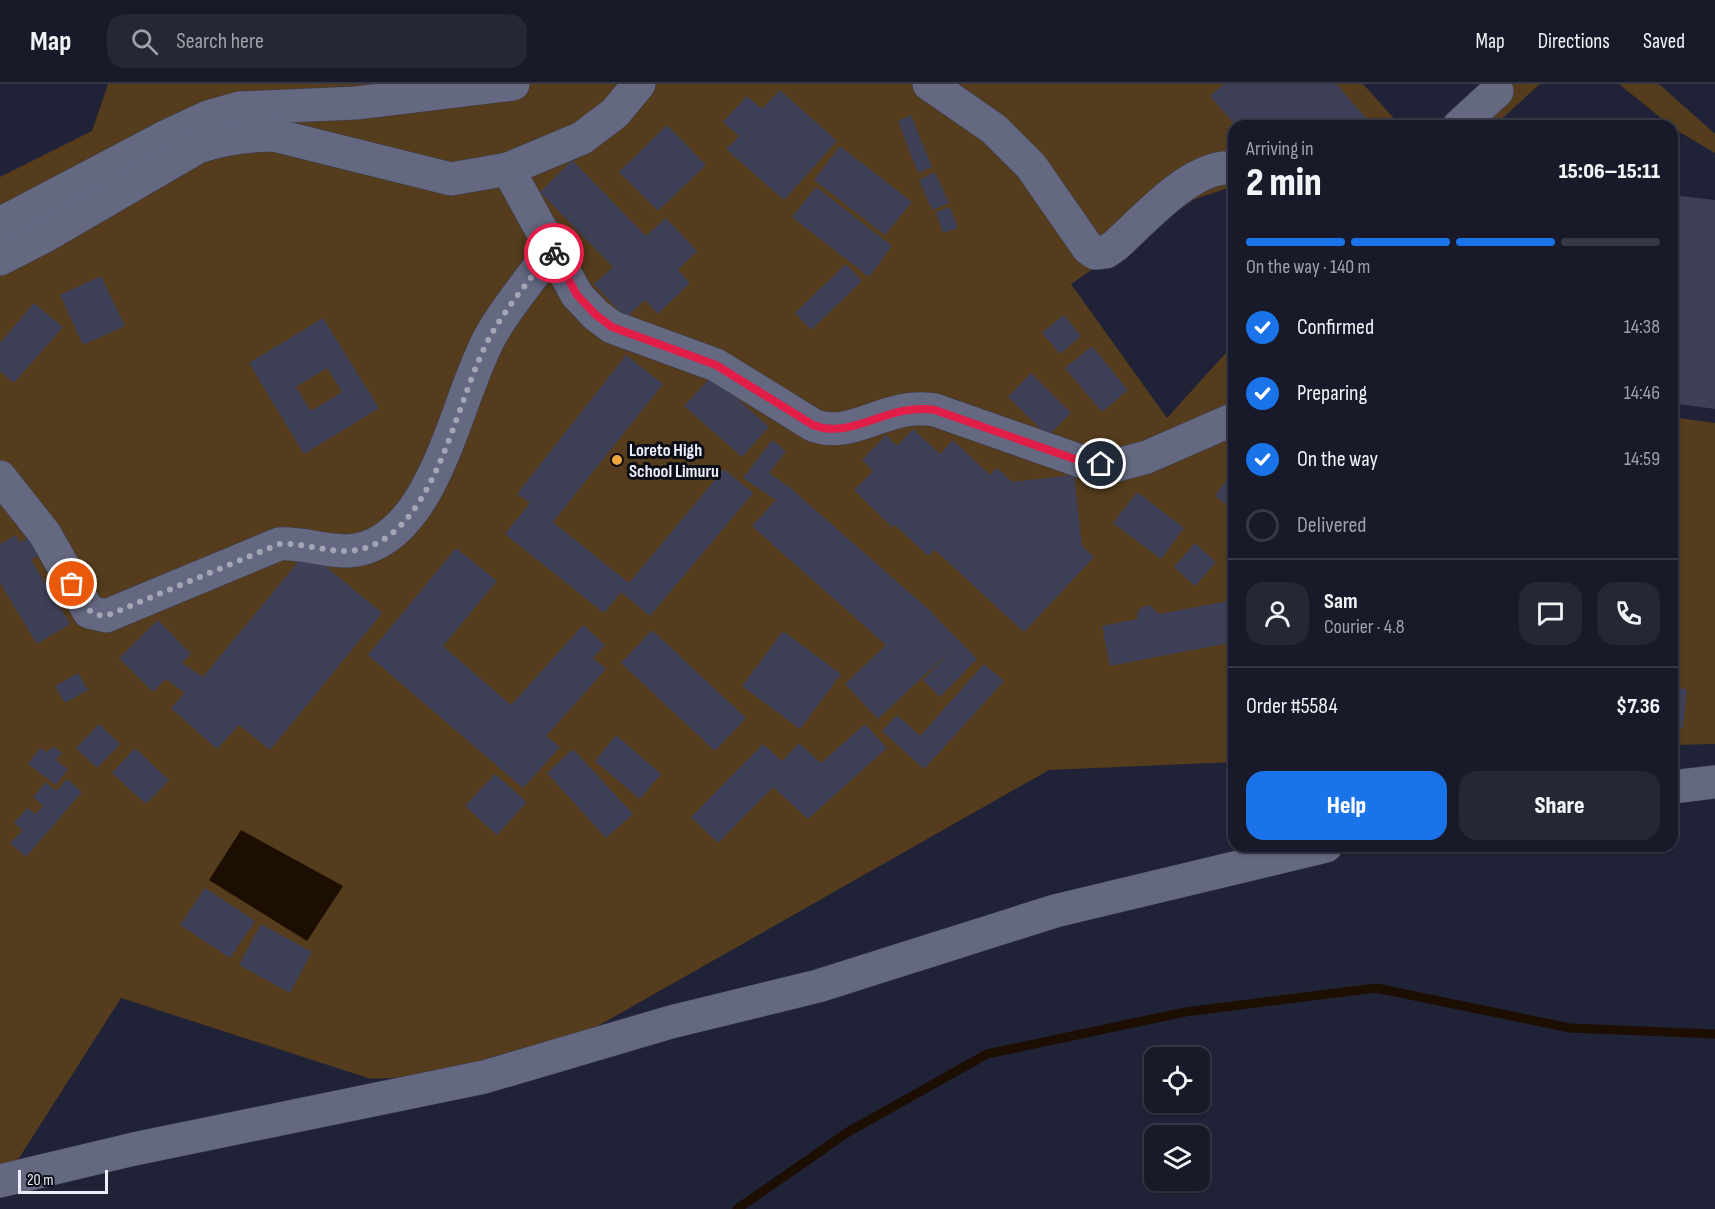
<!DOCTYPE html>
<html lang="en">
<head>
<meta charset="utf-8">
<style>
	body { margin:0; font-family:"Sofia Sans Condensed",sans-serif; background:#252735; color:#f1f3f6; height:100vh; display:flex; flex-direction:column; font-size:22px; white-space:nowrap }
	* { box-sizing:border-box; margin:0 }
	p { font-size:20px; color:#9fa1a8 }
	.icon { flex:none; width:33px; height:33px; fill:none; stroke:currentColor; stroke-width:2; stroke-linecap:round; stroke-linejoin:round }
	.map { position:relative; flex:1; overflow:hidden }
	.side { position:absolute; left:1228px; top:36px; width:450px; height:732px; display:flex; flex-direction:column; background:#181a29; border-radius:18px; box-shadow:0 2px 4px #0004,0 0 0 2px #363846 }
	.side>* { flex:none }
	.buttons { position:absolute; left:1144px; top:963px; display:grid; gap:12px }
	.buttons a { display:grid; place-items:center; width:66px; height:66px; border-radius:12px; background:#181a29; box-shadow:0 2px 4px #0004,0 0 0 2px #363846; font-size:30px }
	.scale { position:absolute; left:18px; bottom:15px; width:90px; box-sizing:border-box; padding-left:6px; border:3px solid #ebedfb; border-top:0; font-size:16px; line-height:21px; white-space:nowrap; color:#ebedfb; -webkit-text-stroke:4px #0c0d16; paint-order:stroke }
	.pin { position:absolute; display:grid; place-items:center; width:51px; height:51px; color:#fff; margin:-26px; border:3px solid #fff; border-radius:50%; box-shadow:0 2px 6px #0007 }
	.courier { position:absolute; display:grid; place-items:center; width:60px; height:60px; margin:-30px; border:4px solid #e11d48; border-radius:50%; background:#fff; color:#222; box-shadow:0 2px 8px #0007 }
	.overview em { font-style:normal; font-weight:800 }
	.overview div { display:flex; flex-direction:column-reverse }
	.overview { display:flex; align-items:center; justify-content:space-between; height:102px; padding:0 18px }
	h1 { font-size:39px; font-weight:800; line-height:45px }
	.bar { display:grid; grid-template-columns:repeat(4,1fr); gap:9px 6px; align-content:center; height:72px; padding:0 18px }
	.bar i { height:8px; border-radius:4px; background:#363846 }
	.bar .current { background:#1a73e8 }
	.bar p { grid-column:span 4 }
	.line { display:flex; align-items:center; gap:15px; padding:0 18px; border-top:2px solid #363846 }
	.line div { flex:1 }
	.round { display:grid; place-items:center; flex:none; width:63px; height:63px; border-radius:18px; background:#252735 }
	ol { padding:0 18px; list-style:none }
	li { display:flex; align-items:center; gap:18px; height:66px }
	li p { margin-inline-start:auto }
	li .icon { padding:6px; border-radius:50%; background:#1a73e8; color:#fff; stroke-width:4 }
	li:last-child { color:#9fa1a8 }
	li i { width:33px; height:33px; border:3px solid #363846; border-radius:50% }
	.cta { display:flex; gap:12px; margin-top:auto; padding:12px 18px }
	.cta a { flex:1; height:69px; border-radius:18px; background:#1a73e8; color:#fff; font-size:24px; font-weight:800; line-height:69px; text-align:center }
	.cta a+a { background:#252735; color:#f1f3f6 }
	header { display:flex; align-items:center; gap:36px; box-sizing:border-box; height:84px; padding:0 30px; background:#181a29; border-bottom:2px solid #363846 }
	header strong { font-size:28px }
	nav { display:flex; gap:33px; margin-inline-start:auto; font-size:21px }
	.search { width:420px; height:54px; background:#252735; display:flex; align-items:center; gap:15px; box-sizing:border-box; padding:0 21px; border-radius:18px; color:#9fa1a8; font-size:22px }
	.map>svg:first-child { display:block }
</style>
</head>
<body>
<header>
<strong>Map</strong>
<div class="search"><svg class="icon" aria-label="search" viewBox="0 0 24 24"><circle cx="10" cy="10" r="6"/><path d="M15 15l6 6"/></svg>Search here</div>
<nav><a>Map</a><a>Directions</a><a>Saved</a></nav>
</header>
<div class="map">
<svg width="1715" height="1125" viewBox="0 0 1715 1125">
	<rect width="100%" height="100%" fill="#202237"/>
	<g fill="#543c1d">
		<path d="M108,0H1363L1401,42H1234V102L1195,115L1071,200L1167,334L1234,260V678L1049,686L582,951L446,991L371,995L121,914L14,1082L0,1086V93L92,47Z"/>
		<path d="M1502,0H1540L1494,42H1448Z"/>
		<path d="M1619,0H1659L1715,50V69L1676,46Z"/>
		<path d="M1672,333L1715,339V660L1673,661Z"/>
	</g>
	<path fill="#1c0e00" d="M241,746L343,802L307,857L209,796Z"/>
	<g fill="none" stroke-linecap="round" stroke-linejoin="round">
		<path stroke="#1c0e00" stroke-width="9" d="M737,1125L848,1048L987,970L1185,928L1376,904L1570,944L1715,950"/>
	</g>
	<g fill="#3e4057" fill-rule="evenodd">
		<path d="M1224,0H1336L1373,42H1236L1210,12Z"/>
		<path d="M780,6L837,57L784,116L726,65L739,52L723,38L747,12L762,25Z"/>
		<path d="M911,31L932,83L918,89L898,37Z"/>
		<path d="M667,41L706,81L658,127L619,88Z"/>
		<path d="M840,62L912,118L885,151L814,96Z"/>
		<path d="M572,76L646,152L666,134L697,167L678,186L690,199L658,230L645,216L626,234L594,200L613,183L540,108Z"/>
		<path d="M935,88L949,119L932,126L919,96Z"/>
		<path d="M816,103L892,162L869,193L792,133Z"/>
		<path d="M1672,111L1715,116V325L1672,319Z"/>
		<path d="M950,123L958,144L943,149L936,128Z"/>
		<path d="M846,180L862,197L811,246L795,229Z"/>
		<path d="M101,192L125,242L83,261L60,211Z"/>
		<path d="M34,219L63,243L14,299L0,287V259Z"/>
		<path d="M1064,231L1081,252L1060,270L1042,249Z"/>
		<path d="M323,234L379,324L304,370L249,279ZM327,284L342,308L311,327L296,303Z"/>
		<path d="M1092,262L1128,306L1102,328L1065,284Z"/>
		<path d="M626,271L663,300L553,438L629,499L724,385L753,409L650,532L621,508L604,529L505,450L530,419L517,410Z"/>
		<path d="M1031,289L1071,329L1048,352L1008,313Z"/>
		<path d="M712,292L769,343L742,373L684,322Z"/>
		<path d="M913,345L940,370L953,356L990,391L997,384L1012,398L1074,391L1082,462L1094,473L1024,548L935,466L928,472L895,441L892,443L854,406L873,387L862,376L886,351L897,362Z"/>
		<path d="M772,356L786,367L769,389L788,402L926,523L977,575L940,613L923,596L952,565L878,635L845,600L886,561L752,442L776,416L743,394Z"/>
		<path d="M1234,385V426L1215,412Z"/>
		<path d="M1137,408L1184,444L1161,475L1113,439Z"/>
		<path d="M34,449L45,466L31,476L70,540L37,560L0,499V460L16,451L20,459Z"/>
		<path d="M1195,459L1216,478L1195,502L1174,483Z"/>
		<path d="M456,464L497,497L443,562L511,621L583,541L605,561L593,574L606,585L546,652L560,663L523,704L368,571Z"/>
		<path d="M307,467L382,529L270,666L239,641L217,665L171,624L185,609L166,595L153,608L119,574L158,536L191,570L182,579L203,593Z"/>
		<path d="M1234,516V558L1110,582L1102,542L1137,535L1138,528L1142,523L1149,521L1159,530Z"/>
		<path d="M652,546L746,634L715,667L621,579Z"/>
		<path d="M783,547L841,590L800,645L742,602Z"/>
		<path d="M984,580L1004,597L924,685L882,647L897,631L920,652Z"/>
		<path d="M78,589L88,606L65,619L55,602Z"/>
		<path d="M1672,604L1687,605L1683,644L1672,643Z"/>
		<path d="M99,640L120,660L97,684L76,664Z"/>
		<path d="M865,640L887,664L808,735L773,703L718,759L691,733L763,660L782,677L799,659L821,679Z"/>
		<path d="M616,651L661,690L640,715L595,677Z"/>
		<path d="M53,662L62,669L56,676L68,685L56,701L28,680L40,664L47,668Z"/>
		<path d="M135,664L169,696L146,720L112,689Z"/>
		<path d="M573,665L633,730L606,754L547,689Z"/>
		<path d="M495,690L527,718L497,751L465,722Z"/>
		<path d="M67,695L82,708L26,773L10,759L23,746L14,739L27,724L36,730L43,722L33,713L46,698L56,707Z"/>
		<path d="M205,804L255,837L230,874L180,841Z"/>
		<path d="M261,840L312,868L290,909L239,881Z"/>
	</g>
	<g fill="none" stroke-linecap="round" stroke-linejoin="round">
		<defs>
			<g id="minor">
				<path d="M929,0L994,45L1031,82L1088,164L1095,169L1106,168L1116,161C1145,135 1193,79 1234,84"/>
				<path d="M1459,42L1497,7"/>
				<path d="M508,85L577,211L596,231L612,243L716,281L813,341C852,357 888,317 935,326L1086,379L1117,381L1147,373L1234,335"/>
				<path d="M0,140L165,53L208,33L240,24L356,19L513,0"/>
				<path d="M0,175L45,152L198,63C224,54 247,51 274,51L451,95L508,85L582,54L615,29L639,0"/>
				<path d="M0,393L45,450L89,528L106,532L279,460C307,458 337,473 365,464C438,441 457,311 491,251C508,221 532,194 552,165"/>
				<path d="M1672,703L1715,698"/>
				<path d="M0,1097L134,1065L484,993L671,938L818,902L1055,827L1326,762"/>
			</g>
		</defs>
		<use href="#minor" stroke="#3c3d4f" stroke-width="34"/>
		<use href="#minor" stroke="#646881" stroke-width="33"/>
	</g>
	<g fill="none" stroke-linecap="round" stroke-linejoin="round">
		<path stroke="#a4a6b6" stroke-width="6" stroke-dasharray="0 10.8" d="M72,500C80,515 87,532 106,532L279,460C307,458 337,473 365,464C439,441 456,312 491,251C508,221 532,194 552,165L554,169"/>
		<path stroke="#e11d48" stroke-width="8" d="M554,169L577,211L596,231L612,243L716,281L813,341C852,357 888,318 935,326L1086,379L1101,380"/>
	</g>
	<circle fill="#efa73d" stroke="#0c0d16" stroke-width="2" cx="617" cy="376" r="6"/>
	<g text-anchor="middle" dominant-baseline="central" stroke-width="6" stroke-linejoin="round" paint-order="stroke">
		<g font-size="18" font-weight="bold" fill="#ebedfb" stroke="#0c0d16" text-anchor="start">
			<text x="629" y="366">Loreto High<tspan x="629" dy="21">School Limuru</tspan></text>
		</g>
	</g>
</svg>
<div class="buttons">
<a><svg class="icon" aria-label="locate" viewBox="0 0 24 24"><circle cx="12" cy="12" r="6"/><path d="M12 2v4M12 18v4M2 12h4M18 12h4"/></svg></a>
<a><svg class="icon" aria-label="layers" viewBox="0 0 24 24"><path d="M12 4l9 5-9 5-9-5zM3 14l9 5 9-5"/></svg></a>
</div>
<div class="scale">20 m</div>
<div class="pin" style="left:72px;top:500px;background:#ea580c"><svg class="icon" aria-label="bag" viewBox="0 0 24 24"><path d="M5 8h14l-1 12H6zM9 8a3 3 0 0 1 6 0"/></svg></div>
<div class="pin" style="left:1101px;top:380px;background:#1f2937"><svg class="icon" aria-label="home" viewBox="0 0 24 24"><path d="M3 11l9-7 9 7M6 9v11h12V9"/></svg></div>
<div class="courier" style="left:554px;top:169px"><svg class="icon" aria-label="bike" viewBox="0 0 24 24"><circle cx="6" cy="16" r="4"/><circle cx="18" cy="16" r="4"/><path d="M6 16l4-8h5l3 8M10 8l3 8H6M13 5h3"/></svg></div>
<section class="side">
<div class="overview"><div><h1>2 min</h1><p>Arriving in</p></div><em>15:06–15:11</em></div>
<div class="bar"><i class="current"></i><i class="current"></i><i class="current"></i><i></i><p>On the way · 140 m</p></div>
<ol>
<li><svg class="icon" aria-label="check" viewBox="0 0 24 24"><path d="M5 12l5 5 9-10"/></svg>Confirmed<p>14:38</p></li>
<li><svg class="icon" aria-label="check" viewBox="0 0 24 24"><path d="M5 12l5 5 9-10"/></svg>Preparing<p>14:46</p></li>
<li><svg class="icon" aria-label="check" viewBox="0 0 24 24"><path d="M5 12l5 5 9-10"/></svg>On the way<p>14:59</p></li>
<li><i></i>Delivered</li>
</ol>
<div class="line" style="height:108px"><a class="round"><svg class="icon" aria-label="person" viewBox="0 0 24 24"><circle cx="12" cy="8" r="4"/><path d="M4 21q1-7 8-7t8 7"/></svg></a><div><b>Sam</b><p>Courier · 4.8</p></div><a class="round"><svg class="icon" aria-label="chat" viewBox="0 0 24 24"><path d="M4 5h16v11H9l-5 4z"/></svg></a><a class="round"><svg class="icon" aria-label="phone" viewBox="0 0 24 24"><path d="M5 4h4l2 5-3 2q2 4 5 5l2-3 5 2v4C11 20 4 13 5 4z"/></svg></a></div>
<div class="line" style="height:78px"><div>Order #5584</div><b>$7.36</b></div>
<div class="cta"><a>Help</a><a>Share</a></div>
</section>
</div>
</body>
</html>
